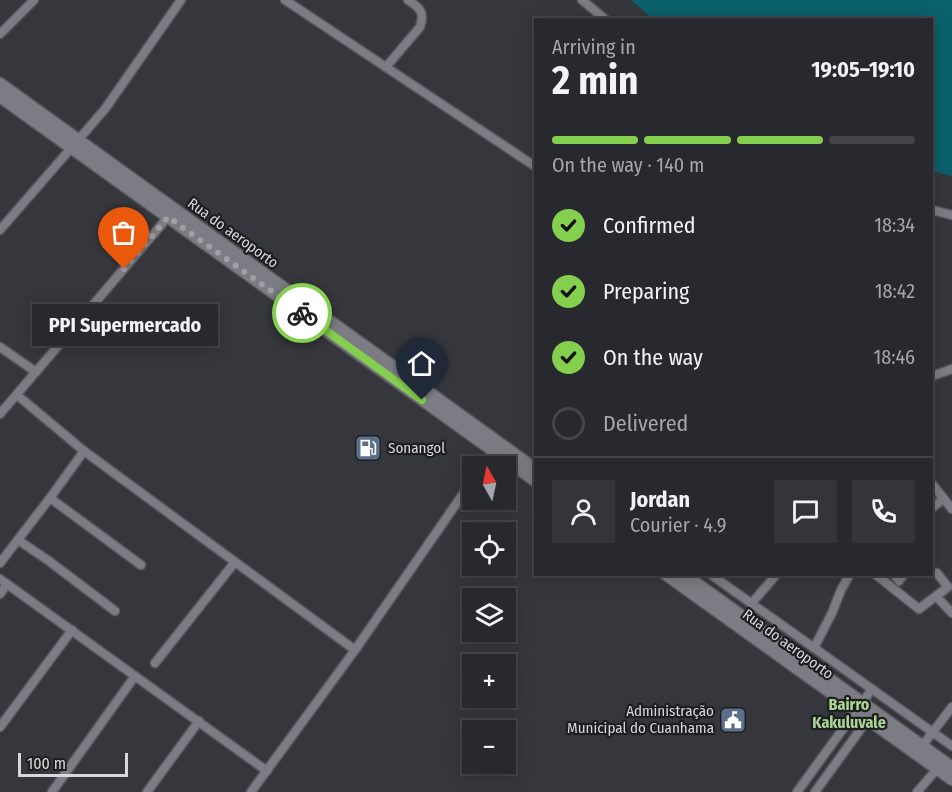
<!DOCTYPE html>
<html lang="en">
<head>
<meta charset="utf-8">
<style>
	body { margin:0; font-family:"Fira Sans Condensed",sans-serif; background:#34353a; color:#f1f3f6; height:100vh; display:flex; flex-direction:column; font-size:22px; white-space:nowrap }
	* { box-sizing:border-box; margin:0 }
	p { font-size:20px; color:#a5a6aa }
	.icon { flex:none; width:33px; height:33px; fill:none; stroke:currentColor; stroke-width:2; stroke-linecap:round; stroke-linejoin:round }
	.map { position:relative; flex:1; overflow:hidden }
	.sheet { position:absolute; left:534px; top:18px; width:399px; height:558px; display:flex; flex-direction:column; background:#28292e; border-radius:0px; box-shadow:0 3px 15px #0003,0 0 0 2px #44454a }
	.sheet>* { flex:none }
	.needle { width:39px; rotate:351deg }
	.buttons { position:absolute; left:462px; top:456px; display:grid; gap:12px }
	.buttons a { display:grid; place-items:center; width:54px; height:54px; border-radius:0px; background:#28292e; box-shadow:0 3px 15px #0003,0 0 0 2px #44454a; font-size:30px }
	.scale { position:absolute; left:18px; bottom:15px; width:110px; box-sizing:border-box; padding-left:6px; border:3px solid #d8d8dc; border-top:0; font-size:16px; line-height:21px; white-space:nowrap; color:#d8d8dc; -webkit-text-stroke:4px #1e1e21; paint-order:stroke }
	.pin { position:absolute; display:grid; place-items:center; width:51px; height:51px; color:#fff; margin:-62px -26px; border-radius:50% 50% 50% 0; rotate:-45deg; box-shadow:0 0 6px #0007 }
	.pin .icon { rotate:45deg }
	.courier { position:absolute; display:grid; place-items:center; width:60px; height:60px; margin:-30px; border:4px solid #84cf4d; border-radius:50%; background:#fff; color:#222; box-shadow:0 2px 8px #0007 }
	.bubble { position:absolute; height:42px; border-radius:0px; background:#28292e; box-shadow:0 3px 15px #0003,0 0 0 2px #44454a; font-size:20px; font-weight:700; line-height:42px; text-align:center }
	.headline em { font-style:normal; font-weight:700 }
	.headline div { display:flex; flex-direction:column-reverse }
	.headline { display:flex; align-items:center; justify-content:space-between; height:102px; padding:0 18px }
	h1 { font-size:39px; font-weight:700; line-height:45px }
	.bar { display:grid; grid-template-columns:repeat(4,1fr); gap:9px 6px; align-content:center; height:72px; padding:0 18px }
	.bar i { height:8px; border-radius:4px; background:#44454a }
	.bar .selected { background:#84cf4d }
	.bar p { grid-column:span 4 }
	.line { display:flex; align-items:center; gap:15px; padding:0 18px; border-top:2px solid #44454a }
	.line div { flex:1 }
	.round { display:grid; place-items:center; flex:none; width:63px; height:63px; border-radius:0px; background:#34353a }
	ol { padding:0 18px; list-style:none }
	li { display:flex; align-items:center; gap:18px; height:66px }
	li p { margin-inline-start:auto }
	li .icon { padding:6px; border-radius:50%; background:#84cf4d; color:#111; stroke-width:4 }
	li:last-child { color:#a5a6aa }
	li i { width:33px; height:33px; border:3px solid #44454a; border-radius:50% }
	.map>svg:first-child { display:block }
</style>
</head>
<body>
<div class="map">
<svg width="952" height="792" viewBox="0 0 952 792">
	<rect width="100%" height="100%" fill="#36373d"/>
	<path fill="#0a616b" d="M631,0H952V176L932,171V20L653,19Z"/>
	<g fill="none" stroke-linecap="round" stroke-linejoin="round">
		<defs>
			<g id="street">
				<path d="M285,0L536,167"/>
				<path d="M582,0L606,20"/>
				<path d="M0,34L34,0"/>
				<path d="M386,67L420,27C425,12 420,8 408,0"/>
				<path d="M932,210L952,215"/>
				<path d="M0,230L105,109L181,0"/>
				<path d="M0,347L36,372"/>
				<path d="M932,376L952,369"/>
				<path d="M17,395L84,451L355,650"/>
				<path d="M0,414L168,217"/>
				<path d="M483,466L496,447"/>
				<path d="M932,484L952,509"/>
				<path d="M50,498L141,565"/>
				<path d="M932,508L943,499"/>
				<path d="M18,540L49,561L115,611"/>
				<path d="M0,563L50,498L84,451"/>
				<path d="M710,574L952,746"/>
				<path d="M875,574L919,609L948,587L937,573"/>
				<path d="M894,574L899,581L904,574"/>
				<path d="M0,579L267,771"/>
				<path d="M0,594L7,584"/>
				<path d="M936,596L952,613"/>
				<path d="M751,604L777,574"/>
				<path d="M814,648L832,613L841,590L850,574"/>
				<path d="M155,663L235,562"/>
				<path d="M0,727L72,630"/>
				<path d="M922,746L952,707"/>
				<path d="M52,792L135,676"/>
				<path d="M147,792L199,721"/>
				<path d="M251,792L355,650L472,481"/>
				<path d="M797,792L872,689"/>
				<path d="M815,792L868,719"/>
				<path d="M917,792L937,769"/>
			</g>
			<g id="secondary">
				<path d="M0,84L536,470"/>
				<path d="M0,96L536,481"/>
				<path d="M666,574L952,779"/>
				<path d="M683,574L952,768"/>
			</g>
		</defs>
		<use href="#street" stroke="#56565b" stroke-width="11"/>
		<use href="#secondary" stroke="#56565b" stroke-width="15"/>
		<use href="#street" stroke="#7c7c84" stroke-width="8"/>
		<use href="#secondary" stroke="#7c7c84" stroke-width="12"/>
	</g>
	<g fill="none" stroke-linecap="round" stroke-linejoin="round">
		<path stroke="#9fa0a4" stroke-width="6" stroke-dasharray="0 10.8" d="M124,269L168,217L302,313"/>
		<path stroke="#84cf4d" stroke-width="8" d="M302,313L422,400"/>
	</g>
	<defs>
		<symbol id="fuel-square" viewBox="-11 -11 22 22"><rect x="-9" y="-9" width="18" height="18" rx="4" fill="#5c6f8a" stroke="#1e1e21"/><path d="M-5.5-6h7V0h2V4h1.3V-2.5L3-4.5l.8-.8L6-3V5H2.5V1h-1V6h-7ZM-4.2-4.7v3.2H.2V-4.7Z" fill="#fff"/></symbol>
		<symbol id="civic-square" viewBox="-11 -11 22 22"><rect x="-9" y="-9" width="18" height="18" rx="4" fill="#5c6f8a" stroke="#1e1e21"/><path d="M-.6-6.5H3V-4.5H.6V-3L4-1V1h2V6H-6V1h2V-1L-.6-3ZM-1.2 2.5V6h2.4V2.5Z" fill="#fff"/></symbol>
	</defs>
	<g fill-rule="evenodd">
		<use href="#fuel-square" x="353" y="433" width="30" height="30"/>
		<use href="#civic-square" x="718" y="705" width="30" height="30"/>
	</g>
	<g text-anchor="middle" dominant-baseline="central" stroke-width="4.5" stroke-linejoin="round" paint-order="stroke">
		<g font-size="15" fill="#d8d8dc" stroke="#1e1e21">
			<text transform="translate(233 233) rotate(36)">Rua do aeroporto</text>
			<text transform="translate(788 644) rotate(36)">Rua do aeroporto</text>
		</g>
		<g font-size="15" fill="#d8d8dc" stroke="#1e1e21" text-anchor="start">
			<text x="388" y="448">Sonangol</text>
			<text x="714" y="711" text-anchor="end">Administração<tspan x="714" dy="17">Municipal do Cuanhama</tspan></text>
		</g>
		<g font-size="16" font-weight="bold" fill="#abd593" stroke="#1e1e21">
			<text x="849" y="704">Bairro<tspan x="849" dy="18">Kakuluvale</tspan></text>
		</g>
	</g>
</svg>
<div class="buttons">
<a><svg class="needle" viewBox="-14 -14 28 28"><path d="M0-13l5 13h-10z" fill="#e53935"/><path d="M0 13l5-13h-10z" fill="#a5a6aa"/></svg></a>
<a><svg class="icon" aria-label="locate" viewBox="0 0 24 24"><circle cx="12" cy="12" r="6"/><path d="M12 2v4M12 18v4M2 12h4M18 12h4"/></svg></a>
<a><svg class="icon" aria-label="layers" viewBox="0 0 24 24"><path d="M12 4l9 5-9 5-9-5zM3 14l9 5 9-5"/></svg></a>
<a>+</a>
<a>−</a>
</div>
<div class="scale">100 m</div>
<div class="pin" style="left:124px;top:269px;background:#ea580c"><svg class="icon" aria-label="bag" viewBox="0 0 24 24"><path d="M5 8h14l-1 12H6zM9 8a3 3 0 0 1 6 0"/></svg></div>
<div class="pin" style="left:422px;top:400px;background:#1f2937"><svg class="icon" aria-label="home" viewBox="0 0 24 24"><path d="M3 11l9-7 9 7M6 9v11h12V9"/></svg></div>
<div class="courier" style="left:302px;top:313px"><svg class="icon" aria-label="bike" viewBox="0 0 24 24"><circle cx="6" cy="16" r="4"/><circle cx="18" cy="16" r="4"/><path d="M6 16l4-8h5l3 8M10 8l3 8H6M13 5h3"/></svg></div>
<div class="bubble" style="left:32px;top:304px;width:186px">PPI Supermercado</div>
<section class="sheet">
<div class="headline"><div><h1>2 min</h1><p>Arriving in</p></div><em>19:05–19:10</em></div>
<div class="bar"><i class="selected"></i><i class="selected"></i><i class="selected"></i><i></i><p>On the way · 140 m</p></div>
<ol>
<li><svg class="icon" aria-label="check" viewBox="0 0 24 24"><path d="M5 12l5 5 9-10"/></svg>Confirmed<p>18:34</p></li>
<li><svg class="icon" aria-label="check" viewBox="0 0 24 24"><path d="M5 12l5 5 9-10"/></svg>Preparing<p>18:42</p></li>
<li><svg class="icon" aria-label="check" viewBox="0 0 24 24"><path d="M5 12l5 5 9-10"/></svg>On the way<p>18:46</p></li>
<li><i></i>Delivered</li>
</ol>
<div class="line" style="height:108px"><a class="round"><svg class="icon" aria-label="person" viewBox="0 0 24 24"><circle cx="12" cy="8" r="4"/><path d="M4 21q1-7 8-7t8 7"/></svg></a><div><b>Jordan</b><p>Courier · 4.9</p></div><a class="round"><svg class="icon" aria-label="chat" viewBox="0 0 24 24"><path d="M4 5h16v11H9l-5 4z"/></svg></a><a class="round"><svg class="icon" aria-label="phone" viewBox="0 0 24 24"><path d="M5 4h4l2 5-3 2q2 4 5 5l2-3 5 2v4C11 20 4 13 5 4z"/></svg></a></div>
</section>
</div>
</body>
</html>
